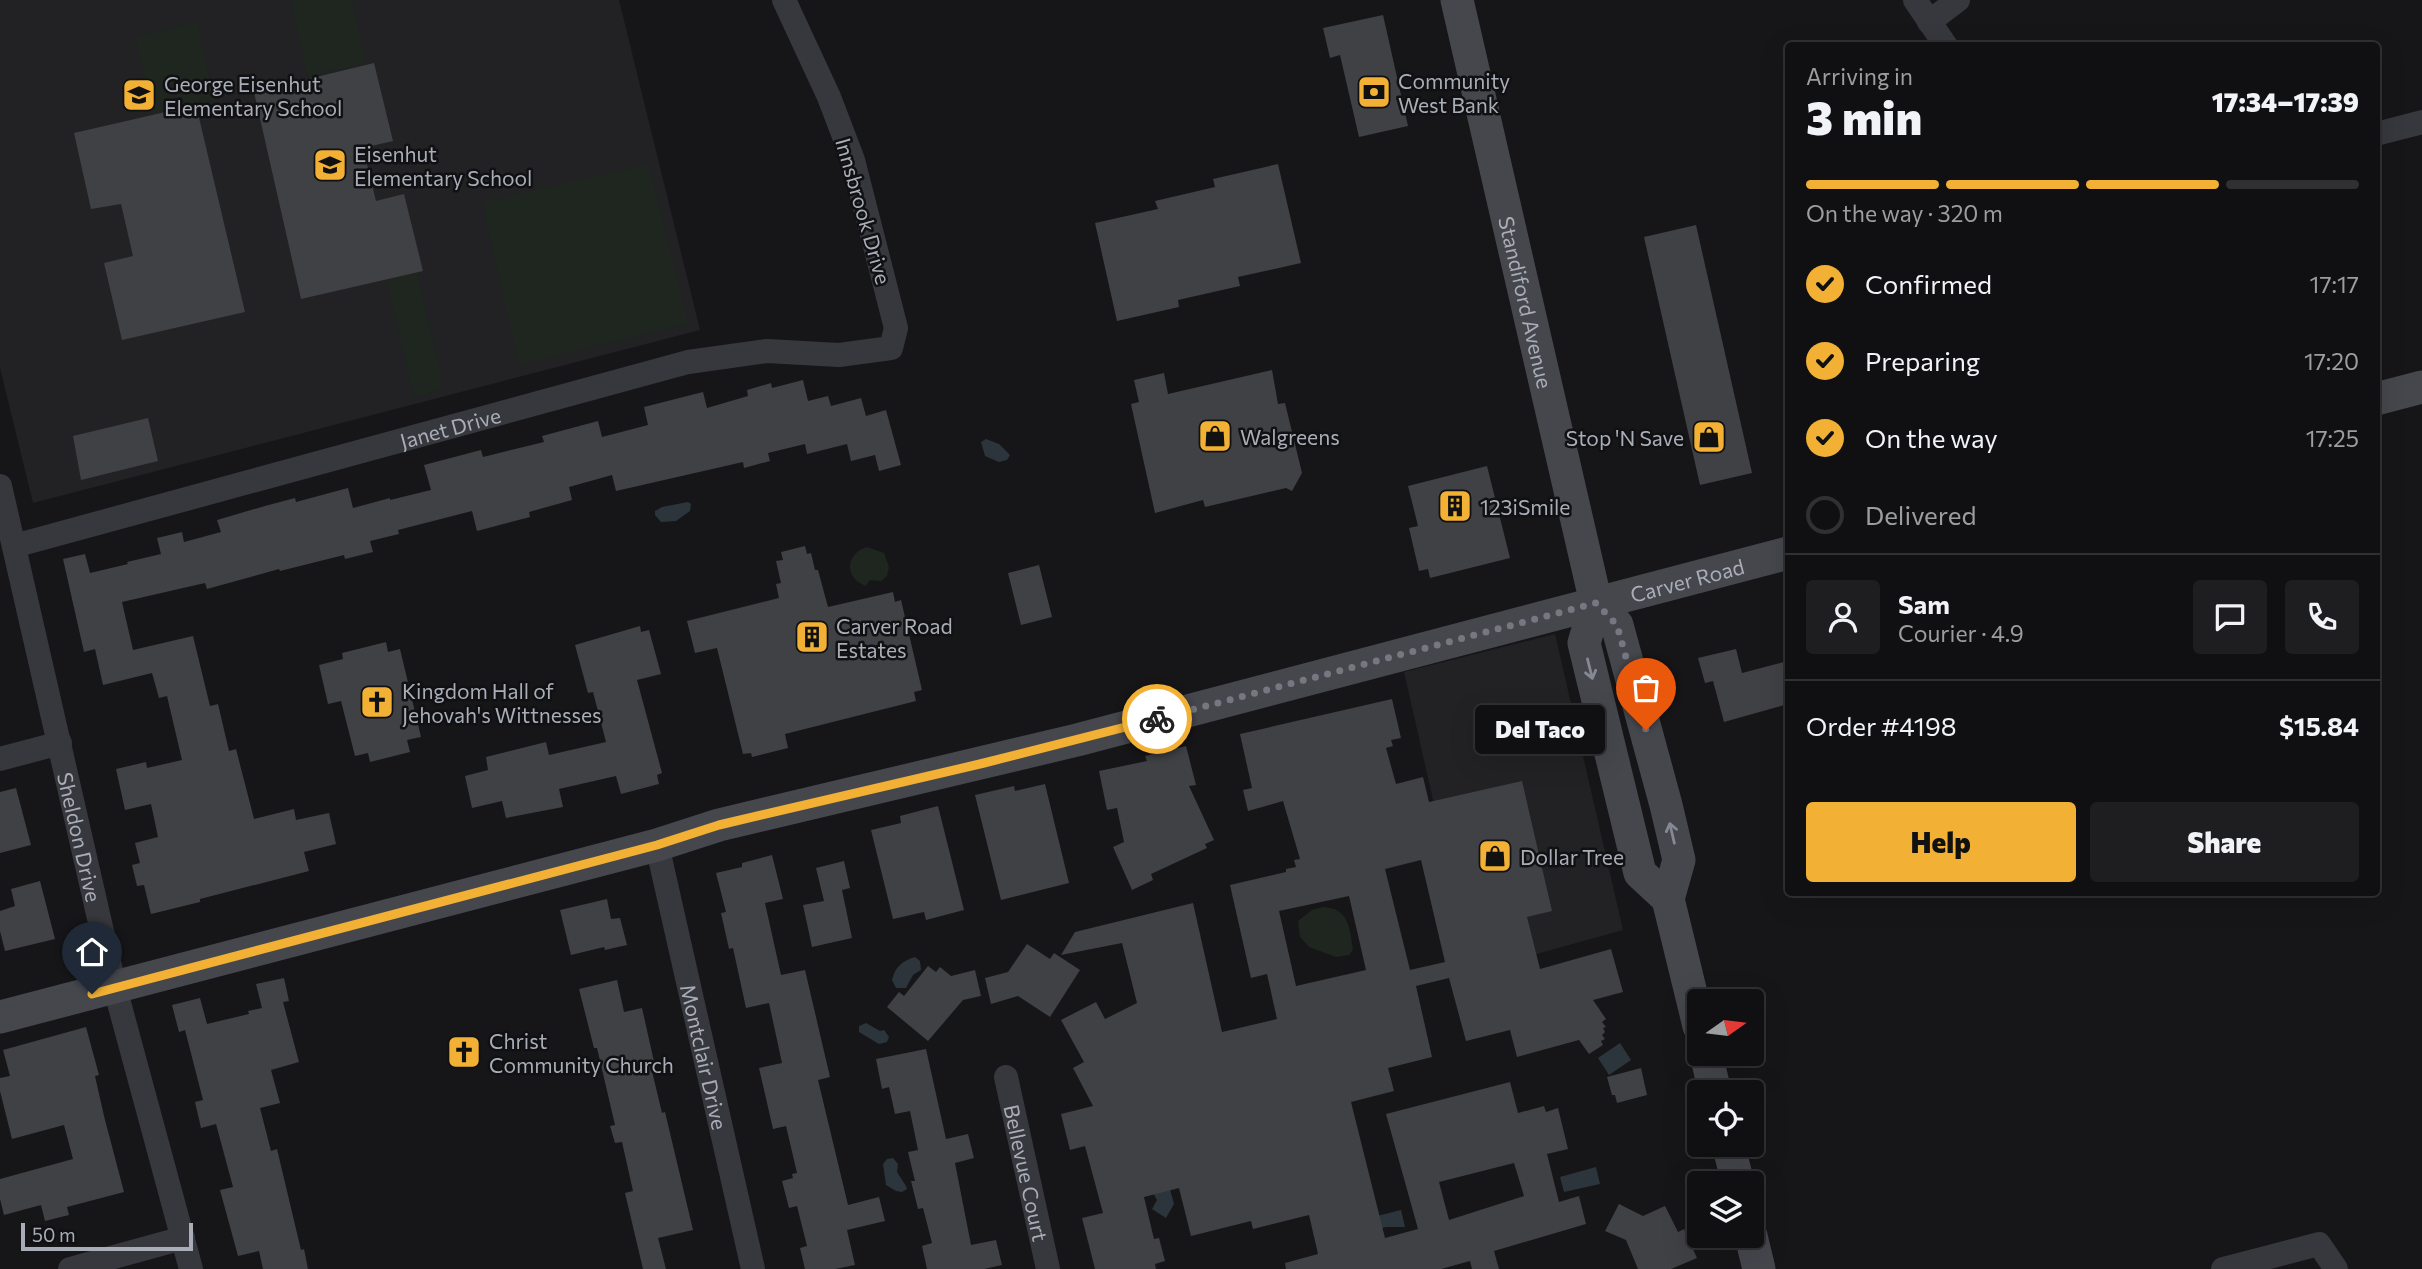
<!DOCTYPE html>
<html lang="en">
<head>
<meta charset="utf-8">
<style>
	body { margin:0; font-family:Commissioner,sans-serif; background:#1e1e20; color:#f1f3f6; height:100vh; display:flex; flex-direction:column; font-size:26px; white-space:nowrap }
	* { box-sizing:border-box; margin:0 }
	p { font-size:23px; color:#9c9d9f }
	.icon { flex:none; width:38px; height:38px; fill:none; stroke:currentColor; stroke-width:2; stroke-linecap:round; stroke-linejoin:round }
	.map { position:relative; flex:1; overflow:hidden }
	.panel { position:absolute; left:1785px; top:42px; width:595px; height:854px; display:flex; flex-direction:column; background:#101012; border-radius:7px; box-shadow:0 7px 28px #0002,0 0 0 2px #303032 }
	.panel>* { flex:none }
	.needle { width:46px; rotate:76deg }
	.tools { position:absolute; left:1687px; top:989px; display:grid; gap:14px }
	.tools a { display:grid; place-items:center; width:77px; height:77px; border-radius:7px; background:#101012; box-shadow:0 7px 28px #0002,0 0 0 2px #303032; font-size:35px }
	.scale { position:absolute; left:21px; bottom:18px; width:172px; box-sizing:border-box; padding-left:7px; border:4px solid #a8adb8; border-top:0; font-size:19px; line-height:24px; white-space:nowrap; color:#a8adb8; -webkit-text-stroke:5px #111113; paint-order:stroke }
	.pin { position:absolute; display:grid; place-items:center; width:60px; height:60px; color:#fff; margin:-72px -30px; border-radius:50% 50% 50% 0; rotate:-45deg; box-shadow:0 0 7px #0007 }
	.pin .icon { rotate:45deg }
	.courier { position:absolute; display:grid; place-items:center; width:70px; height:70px; margin:-35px; border:5px solid #f2b134; border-radius:50%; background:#fff; color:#222; box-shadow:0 2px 9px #0007 }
	.bubble { position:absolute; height:49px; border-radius:7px; background:#101012; box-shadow:0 7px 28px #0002,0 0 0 2px #303032; font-size:23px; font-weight:800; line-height:49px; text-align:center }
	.head em { font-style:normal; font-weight:800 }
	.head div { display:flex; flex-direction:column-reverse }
	.head { display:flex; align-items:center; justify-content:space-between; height:119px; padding:0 21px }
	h1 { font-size:46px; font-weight:800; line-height:52px }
	.bar { display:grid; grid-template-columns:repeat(4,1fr); gap:10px 7px; align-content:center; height:84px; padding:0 21px }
	.bar i { height:9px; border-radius:5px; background:#303032 }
	.bar .selected { background:#f2b134 }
	.bar p { grid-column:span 4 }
	.line { display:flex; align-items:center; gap:18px; padding:0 21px; border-top:2px solid #303032 }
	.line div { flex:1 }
	.round { display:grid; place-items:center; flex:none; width:74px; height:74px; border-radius:7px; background:#1e1e20 }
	ol { padding:0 21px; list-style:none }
	li { display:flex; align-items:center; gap:21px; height:77px }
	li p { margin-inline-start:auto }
	li .icon { padding:7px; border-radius:50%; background:#f2b134; color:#111; stroke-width:4 }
	li:last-child { color:#9c9d9f }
	li i { width:38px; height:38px; border:4px solid #303032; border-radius:50% }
	.button { display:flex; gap:14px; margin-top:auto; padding:14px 21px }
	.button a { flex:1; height:80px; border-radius:7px; background:#f2b134; color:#111; font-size:28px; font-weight:800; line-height:80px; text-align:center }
	.button a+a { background:#1e1e20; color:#f1f3f6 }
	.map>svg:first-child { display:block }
</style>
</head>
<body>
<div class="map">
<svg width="2422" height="1269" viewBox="0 0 2422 1269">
	<rect width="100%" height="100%" fill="#161618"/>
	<g fill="#222225">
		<path d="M0,0H619L700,330L33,503L0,368Z"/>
		<path d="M1555,634L1623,930L1472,972L1404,672Z"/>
	</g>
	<g fill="#1e261f">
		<path d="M299,0H352L366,63L308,77L291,2Z"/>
		<path d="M197,22L214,100L153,115L135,37Z"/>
		<path d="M649,164L688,324L519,365L482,202Z"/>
		<path d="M417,272L444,389L414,397L386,279Z"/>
		<path d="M867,547L884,553L889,567L887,576L881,581L870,580L866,586C844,578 845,554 867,547Z"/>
		<path d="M1323,907C1349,908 1350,929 1353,950L1349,955L1336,957L1309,947L1300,937L1298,921L1312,910Z"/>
	</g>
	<g fill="#2c353c">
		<path d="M986,439L999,444L1010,455L1007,460L999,462L985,456L981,442Z"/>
		<path d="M688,502L691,504L690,511L676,521L661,522L655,515V511L662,507Z"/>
		<path d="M915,957L920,961L921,970L913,975L906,988H896L892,980C895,967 902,961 915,957Z"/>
		<path d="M866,1023L880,1031L884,1030L889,1037L887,1042L879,1044L859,1032V1026Z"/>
		<path d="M1620,1043L1631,1060L1609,1075L1598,1058Z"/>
		<path d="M893,1158L898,1164L897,1172L906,1186L907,1189L902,1192L896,1191L886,1185L883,1164L887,1159Z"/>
		<path d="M1596,1167L1600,1184L1564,1192L1560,1177Z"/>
		<path d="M1168,1182L1174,1204L1166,1218L1152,1209L1157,1200L1152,1191Z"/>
		<path d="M1401,1210L1405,1227H1386L1369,1231L1365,1219Z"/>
	</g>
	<g fill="#404145" fill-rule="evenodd">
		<path d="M1383,15L1408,126L1359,137L1340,55L1330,58L1323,28Z"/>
		<path d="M374,63L393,141L363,148L376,201L404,194L423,271L301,299L254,92Z"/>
		<path d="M196,105L245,312L122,340L104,263L133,256L121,204L91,209L74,133Z"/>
		<path d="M1278,164L1301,263L1238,277L1240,286L1178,300L1179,307L1117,321L1095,223L1158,209L1155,201L1215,187L1213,179Z"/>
		<path d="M1696,225L1752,473L1700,485L1644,237Z"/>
		<path d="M1272,370L1278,404L1285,403L1302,473L1292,491L1286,488L1205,507L1203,500L1155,513L1131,404L1139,402L1134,380L1164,373L1168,394Z"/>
		<path d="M803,380L808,401L828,396L831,406L861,398L866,416L886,410L901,465L879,471L875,455L851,461L847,444L807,454L805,444L768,453L770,461L744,468L743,462L616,491L612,475L569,487L572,500L529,512L530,517L477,531L472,511L398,530L399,534L370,541L373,552L345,559L344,555L280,571L279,569L207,589L205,583L122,602L133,650L193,636L210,706L218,704L229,751L236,749L254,819L294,809L296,820L329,813L336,844L304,852L309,871L200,899V902L151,914L144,885L137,886L132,865L140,863L135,843L158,837L151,804L125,810L116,769L146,762L147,768L182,760L167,696L159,698L152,673L103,685L95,649L84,652L63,559L85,554L90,573L128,564L127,562L161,554L157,538L182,532L184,542L221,532L217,520L265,506L295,498L296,502L348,488L353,508L390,498V500L431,490L424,465L481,450L483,457L544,442L542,436L598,421L602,437L648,425L644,407L703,392L707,408L748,396L747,390L771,383L772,388Z"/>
		<path d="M148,418L158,461L81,480L73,436Z"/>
		<path d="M1487,466L1510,558L1430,578L1428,569L1419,571L1409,528L1418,526L1408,486Z"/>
		<path d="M805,546L807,554L811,553L815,570H818L828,607L893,592L895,602L901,600L922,690L914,692L916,701L785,734L788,748L752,757L751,753L743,754L717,648L695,653L687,621L779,598L776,584L781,583L776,561L783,560L781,552Z"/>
		<path d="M1039,565L1052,617L1021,625L1008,573Z"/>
		<path d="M640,626L641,632L649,630L661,674L637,680L662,773L657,775L659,784L621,794L616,776L559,789L563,807L506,818L502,801L472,808L465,776L488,770L486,757L546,742L549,755L606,742L593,692L588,693L575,645Z"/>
		<path d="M386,642L388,652L400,649L421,737L407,740L410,752L370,762L368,753L355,756L341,701L328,704L319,665L343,659L342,653Z"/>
		<path d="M1736,649L1742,673L1788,661V704L1724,722L1713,681L1705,683L1698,658Z"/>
		<path d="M1392,699L1401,738L1391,740L1393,746L1386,748L1396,784L1423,777L1429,802L1522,781L1552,911L1527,917L1540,969L1611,949L1623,992L1593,1000L1606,1019L1602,1022L1606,1027L1603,1028L1605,1032L1602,1035L1605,1039L1601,1041L1603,1045L1589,1054L1579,1040L1517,1057L1510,1030L1466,1041L1449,978L1416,986L1432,1057L1388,1068L1394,1091L1351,1102L1385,1238L1418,1229L1386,1114L1510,1082L1518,1113L1544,1106L1546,1112L1558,1108L1568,1149L1547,1154L1559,1202L1579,1196L1586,1224L1494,1251L1499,1269H1472L1470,1261L1441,1269H1286L1285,1263L1318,1254L1309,1215L1253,1229L1251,1221L1191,1236L1179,1188L1144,1197L1154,1239L1159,1238L1165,1261L1155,1264L1156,1269H1095L1082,1218L1103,1213L1085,1146L1070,1150L1061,1114L1093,1106L1073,1068L1084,1062L1061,1020L1096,1002L1105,1019L1137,1003L1122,943L1061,955L1075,932L1193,903L1222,1032L1277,1019L1267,974L1251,978L1230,885L1286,872V869L1296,867L1294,860L1300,859L1283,801L1248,811L1243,790L1252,788L1240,734ZM1421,860L1445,962L1410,970L1385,869ZM1349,896L1366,970L1296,986L1279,911ZM1514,1163L1524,1196L1449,1220L1439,1182Z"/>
		<path d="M1186,746L1196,785L1189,786L1214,840L1205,844L1207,848L1151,874L1153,880L1132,890L1113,847L1124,842L1117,808L1107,810L1099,771L1147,761L1145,756Z"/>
		<path d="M1045,784L1069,883L1001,900L975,795L1014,786L1015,791Z"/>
		<path d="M16,788L31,845L0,853V792Z"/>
		<path d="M938,806L964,910L926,920L924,912L893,919L871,830L901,823L900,816Z"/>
		<path d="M772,855L783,899L765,903L781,975L805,970L830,1077L818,1080L848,1205L879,1197L885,1221L847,1230L855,1265L835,1269H805L800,1248L807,1246L797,1206L789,1208L782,1181L793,1178L792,1174L797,1173L786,1126L773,1129L759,1068L782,1063L769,1003L746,1008L733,948L729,949L721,913L726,912L716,873L742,867V863Z"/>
		<path d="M844,861L850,888L842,890L852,938L812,947L803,905L824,901L816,868Z"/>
		<path d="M40,881L55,939L5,951L0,931V911L15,906L11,889Z"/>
		<path d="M607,899L611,919L620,918L627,945L605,950L604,947L571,955L560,910Z"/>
		<path d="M1027,944L1050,959L1054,953L1080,970L1050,1017L1018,996L991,1004L985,978L1008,972Z"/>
		<path d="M928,966L936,972L940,967L951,976L975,970L981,996L963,1000L928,1041L887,1007L899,992L904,996Z"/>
		<path d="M284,978L289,1001L283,1002L299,1062L271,1070L280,1103L260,1108L271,1151L277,1149L301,1250L304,1249L308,1269H263L259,1251L238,1256L220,1190L233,1187L216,1124L201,1128L195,1102L203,1100L185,1030L179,1032L172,1005L200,998L207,1024L249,1014L248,1011L262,1008L256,984Z"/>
		<path d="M617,980L624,1012L642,1008L655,1066L651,1067L662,1113L665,1112L693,1230L658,1238L666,1269H643L625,1193L633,1191L622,1142L615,1143L610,1126L615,1125L597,1048H594L579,989Z"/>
		<path d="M86,1027L99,1075L95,1076L104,1116L124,1192L67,1207L69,1215L45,1221L41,1205L4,1215L0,1199V1179L73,1159L64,1125L12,1139L0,1091V1078L10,1076L3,1050Z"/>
		<path d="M926,1049L946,1139L968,1134L974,1158L955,1163L971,1245L996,1240L1002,1265L984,1269H927L922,1246L932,1243L923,1208L918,1209L911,1181H915L908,1152L918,1150L910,1111L895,1114L889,1087L882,1089L876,1059Z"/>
		<path d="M1641,1068L1647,1095L1617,1103L1615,1095H1612L1607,1077Z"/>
		<path d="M1619,1204L1643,1216L1665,1206L1678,1232L1684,1229L1697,1258L1671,1269H1638L1626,1240L1605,1231Z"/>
	</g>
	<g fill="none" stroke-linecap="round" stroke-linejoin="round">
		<g stroke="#37383d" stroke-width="24">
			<path d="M1915,0L1946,46"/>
			<path d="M1929,22L1958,0"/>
			<path d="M2376,134L2422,122"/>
			<path id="s1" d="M0,486L115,988L191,1269"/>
			<path id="s2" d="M14,546L688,362L767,351L839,355L891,348L896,328L853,160L829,97L784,0"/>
			<path d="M0,759L60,743"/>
			<path id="s3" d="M657,845L753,1269"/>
			<path id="s4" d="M1006,1077L1048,1269"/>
			<path d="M70,1269L183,1238"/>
			<path d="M2223,1269L2319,1244L2336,1269"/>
		</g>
		<g stroke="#45474d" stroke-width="33">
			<path id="s5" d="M1457,0L1596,603L1584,643L1640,873L1668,899"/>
			<path d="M2376,399L2422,387"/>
			<path d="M1596,603L1617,625L1666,805L1679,860L1668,899L1699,1026"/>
			<path id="s6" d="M0,1017L657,845L719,825L1077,740L1788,553"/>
			<path d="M1706,1054L1715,1092"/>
			<path d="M1728,1144L1738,1183"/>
			<path d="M1751,1236L1759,1269"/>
		</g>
	</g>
	<defs><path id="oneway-shaft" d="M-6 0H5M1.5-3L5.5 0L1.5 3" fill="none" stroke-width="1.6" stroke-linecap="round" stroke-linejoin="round" transform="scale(1.75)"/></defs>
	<g stroke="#858993">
		<use href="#oneway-shaft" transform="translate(1590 669) rotate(76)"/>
		<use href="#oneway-shaft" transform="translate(1672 833) rotate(-103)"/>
	</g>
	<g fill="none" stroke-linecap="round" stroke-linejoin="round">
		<path stroke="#757880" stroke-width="7" stroke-dasharray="0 12.6" d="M1157,719L1596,603L1617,625L1646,730"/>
		<path stroke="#f2b134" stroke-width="9" d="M92,994L657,845L719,825L984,763L1157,719"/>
	</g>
	<defs>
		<symbol id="bank-square" viewBox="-11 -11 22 22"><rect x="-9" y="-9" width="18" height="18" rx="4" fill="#f2b134" stroke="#111113"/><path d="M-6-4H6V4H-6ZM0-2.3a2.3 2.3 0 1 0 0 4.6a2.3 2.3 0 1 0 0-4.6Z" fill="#111"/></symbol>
		<symbol id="school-square" viewBox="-11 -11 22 22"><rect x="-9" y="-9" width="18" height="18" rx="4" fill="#f2b134" stroke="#111113"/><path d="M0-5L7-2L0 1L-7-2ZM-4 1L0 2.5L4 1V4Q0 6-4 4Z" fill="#111"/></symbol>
		<symbol id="shop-square" viewBox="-11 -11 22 22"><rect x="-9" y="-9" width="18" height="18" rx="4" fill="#f2b134" stroke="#111113"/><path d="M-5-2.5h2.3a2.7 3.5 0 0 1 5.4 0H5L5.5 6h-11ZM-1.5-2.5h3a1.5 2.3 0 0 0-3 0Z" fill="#111"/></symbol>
		<symbol id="building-square" viewBox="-11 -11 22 22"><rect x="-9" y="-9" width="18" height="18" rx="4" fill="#f2b134" stroke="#111113"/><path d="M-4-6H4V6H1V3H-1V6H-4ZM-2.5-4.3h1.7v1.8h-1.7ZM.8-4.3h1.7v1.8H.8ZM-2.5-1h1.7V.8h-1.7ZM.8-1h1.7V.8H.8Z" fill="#111"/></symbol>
		<symbol id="church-square" viewBox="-11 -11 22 22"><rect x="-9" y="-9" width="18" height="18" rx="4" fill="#f2b134" stroke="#111113"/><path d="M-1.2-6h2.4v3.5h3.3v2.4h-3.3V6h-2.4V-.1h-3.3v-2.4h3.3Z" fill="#111"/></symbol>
	</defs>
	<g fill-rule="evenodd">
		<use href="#bank-square" x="1355" y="73" width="38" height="38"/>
		<use href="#school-square" x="120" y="76" width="38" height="38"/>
		<use href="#school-square" x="311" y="146" width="38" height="38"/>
		<use href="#shop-square" x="1196" y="417" width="38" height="38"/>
		<use href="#shop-square" x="1690" y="418" width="38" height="38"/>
		<use href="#building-square" x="1436" y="487" width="38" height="38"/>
		<use href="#building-square" x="793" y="618" width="38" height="38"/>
		<use href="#church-square" x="358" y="683" width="38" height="38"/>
		<use href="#shop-square" x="1476" y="837" width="38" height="38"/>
		<use href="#church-square" x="445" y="1033" width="38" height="38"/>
	</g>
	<g text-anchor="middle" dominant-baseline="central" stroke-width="5" stroke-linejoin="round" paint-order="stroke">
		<g font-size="21" fill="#a8adb8" stroke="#111113" text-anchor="start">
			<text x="1398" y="80">Community<tspan x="1398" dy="24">West Bank</tspan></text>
			<text x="164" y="83">George Eisenhut<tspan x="164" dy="24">Elementary School</tspan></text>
			<text x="354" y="153">Eisenhut<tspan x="354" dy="24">Elementary School</tspan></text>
			<text x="1240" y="436">Walgreens</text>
			<text x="1684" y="437" text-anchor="end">Stop 'N Save</text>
			<text x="1480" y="506">123iSmile</text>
			<text x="836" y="625">Carver Road<tspan x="836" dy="24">Estates</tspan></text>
			<text x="402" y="690">Kingdom Hall of<tspan x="402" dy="24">Jehovah's Wittnesses</tspan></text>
			<text x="1520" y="856">Dollar Tree</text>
			<text x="489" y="1040">Christ<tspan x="489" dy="24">Community Church</tspan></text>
		</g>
		<g font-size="21" fill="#a8adb8" stroke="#111113">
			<text transform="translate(864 211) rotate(74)">Innsbrook Drive</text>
			<text stroke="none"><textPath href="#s5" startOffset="310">Standiford Avenue</textPath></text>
			<text stroke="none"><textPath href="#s2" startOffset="452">Janet Drive</textPath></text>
			<text stroke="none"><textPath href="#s6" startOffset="1743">Carver Road</textPath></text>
			<text stroke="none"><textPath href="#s1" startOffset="360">Sheldon Drive</textPath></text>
			<text stroke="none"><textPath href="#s3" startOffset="217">Montclair Drive</textPath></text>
			<text stroke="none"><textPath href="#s4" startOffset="98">Bellevue Court</textPath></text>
		</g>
	</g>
</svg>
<div class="tools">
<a><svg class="needle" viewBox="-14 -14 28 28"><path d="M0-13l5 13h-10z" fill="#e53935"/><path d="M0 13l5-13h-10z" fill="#9c9d9f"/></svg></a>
<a><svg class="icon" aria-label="locate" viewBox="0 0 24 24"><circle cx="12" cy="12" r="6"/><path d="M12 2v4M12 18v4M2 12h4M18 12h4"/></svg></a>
<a><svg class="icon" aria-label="layers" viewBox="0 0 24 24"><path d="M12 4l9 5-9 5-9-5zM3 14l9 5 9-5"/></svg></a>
</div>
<div class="scale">50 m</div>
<div class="pin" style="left:1646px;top:730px;background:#ea580c"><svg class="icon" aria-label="bag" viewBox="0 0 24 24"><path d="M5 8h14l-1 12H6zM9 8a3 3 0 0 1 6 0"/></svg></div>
<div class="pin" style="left:92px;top:994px;background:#1f2937"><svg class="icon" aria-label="home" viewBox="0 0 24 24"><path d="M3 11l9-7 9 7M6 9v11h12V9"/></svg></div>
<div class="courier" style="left:1157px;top:719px"><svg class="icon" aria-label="bike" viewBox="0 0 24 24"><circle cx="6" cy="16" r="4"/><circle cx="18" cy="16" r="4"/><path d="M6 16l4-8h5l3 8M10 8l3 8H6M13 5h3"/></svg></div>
<div class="bubble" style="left:1475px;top:705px;width:130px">Del Taco</div>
<section class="panel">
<div class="head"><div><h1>3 min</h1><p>Arriving in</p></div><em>17:34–17:39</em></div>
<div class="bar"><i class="selected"></i><i class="selected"></i><i class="selected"></i><i></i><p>On the way · 320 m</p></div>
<ol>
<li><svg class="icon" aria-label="check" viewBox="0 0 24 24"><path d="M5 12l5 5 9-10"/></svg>Confirmed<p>17:17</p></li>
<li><svg class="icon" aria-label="check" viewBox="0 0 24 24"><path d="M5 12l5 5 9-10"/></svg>Preparing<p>17:20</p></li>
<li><svg class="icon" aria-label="check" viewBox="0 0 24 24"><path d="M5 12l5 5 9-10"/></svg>On the way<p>17:25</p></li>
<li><i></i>Delivered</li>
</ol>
<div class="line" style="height:126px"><a class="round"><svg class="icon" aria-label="person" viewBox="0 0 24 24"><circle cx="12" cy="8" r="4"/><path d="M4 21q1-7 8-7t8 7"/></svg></a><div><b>Sam</b><p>Courier · 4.9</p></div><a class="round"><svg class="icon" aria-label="chat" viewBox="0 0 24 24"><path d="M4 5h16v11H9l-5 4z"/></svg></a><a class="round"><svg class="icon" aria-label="phone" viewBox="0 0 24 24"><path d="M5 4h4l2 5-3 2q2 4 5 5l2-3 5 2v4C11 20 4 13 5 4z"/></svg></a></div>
<div class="line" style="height:91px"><div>Order #4198</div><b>$15.84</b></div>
<div class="button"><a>Help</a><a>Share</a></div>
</section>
</div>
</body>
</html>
